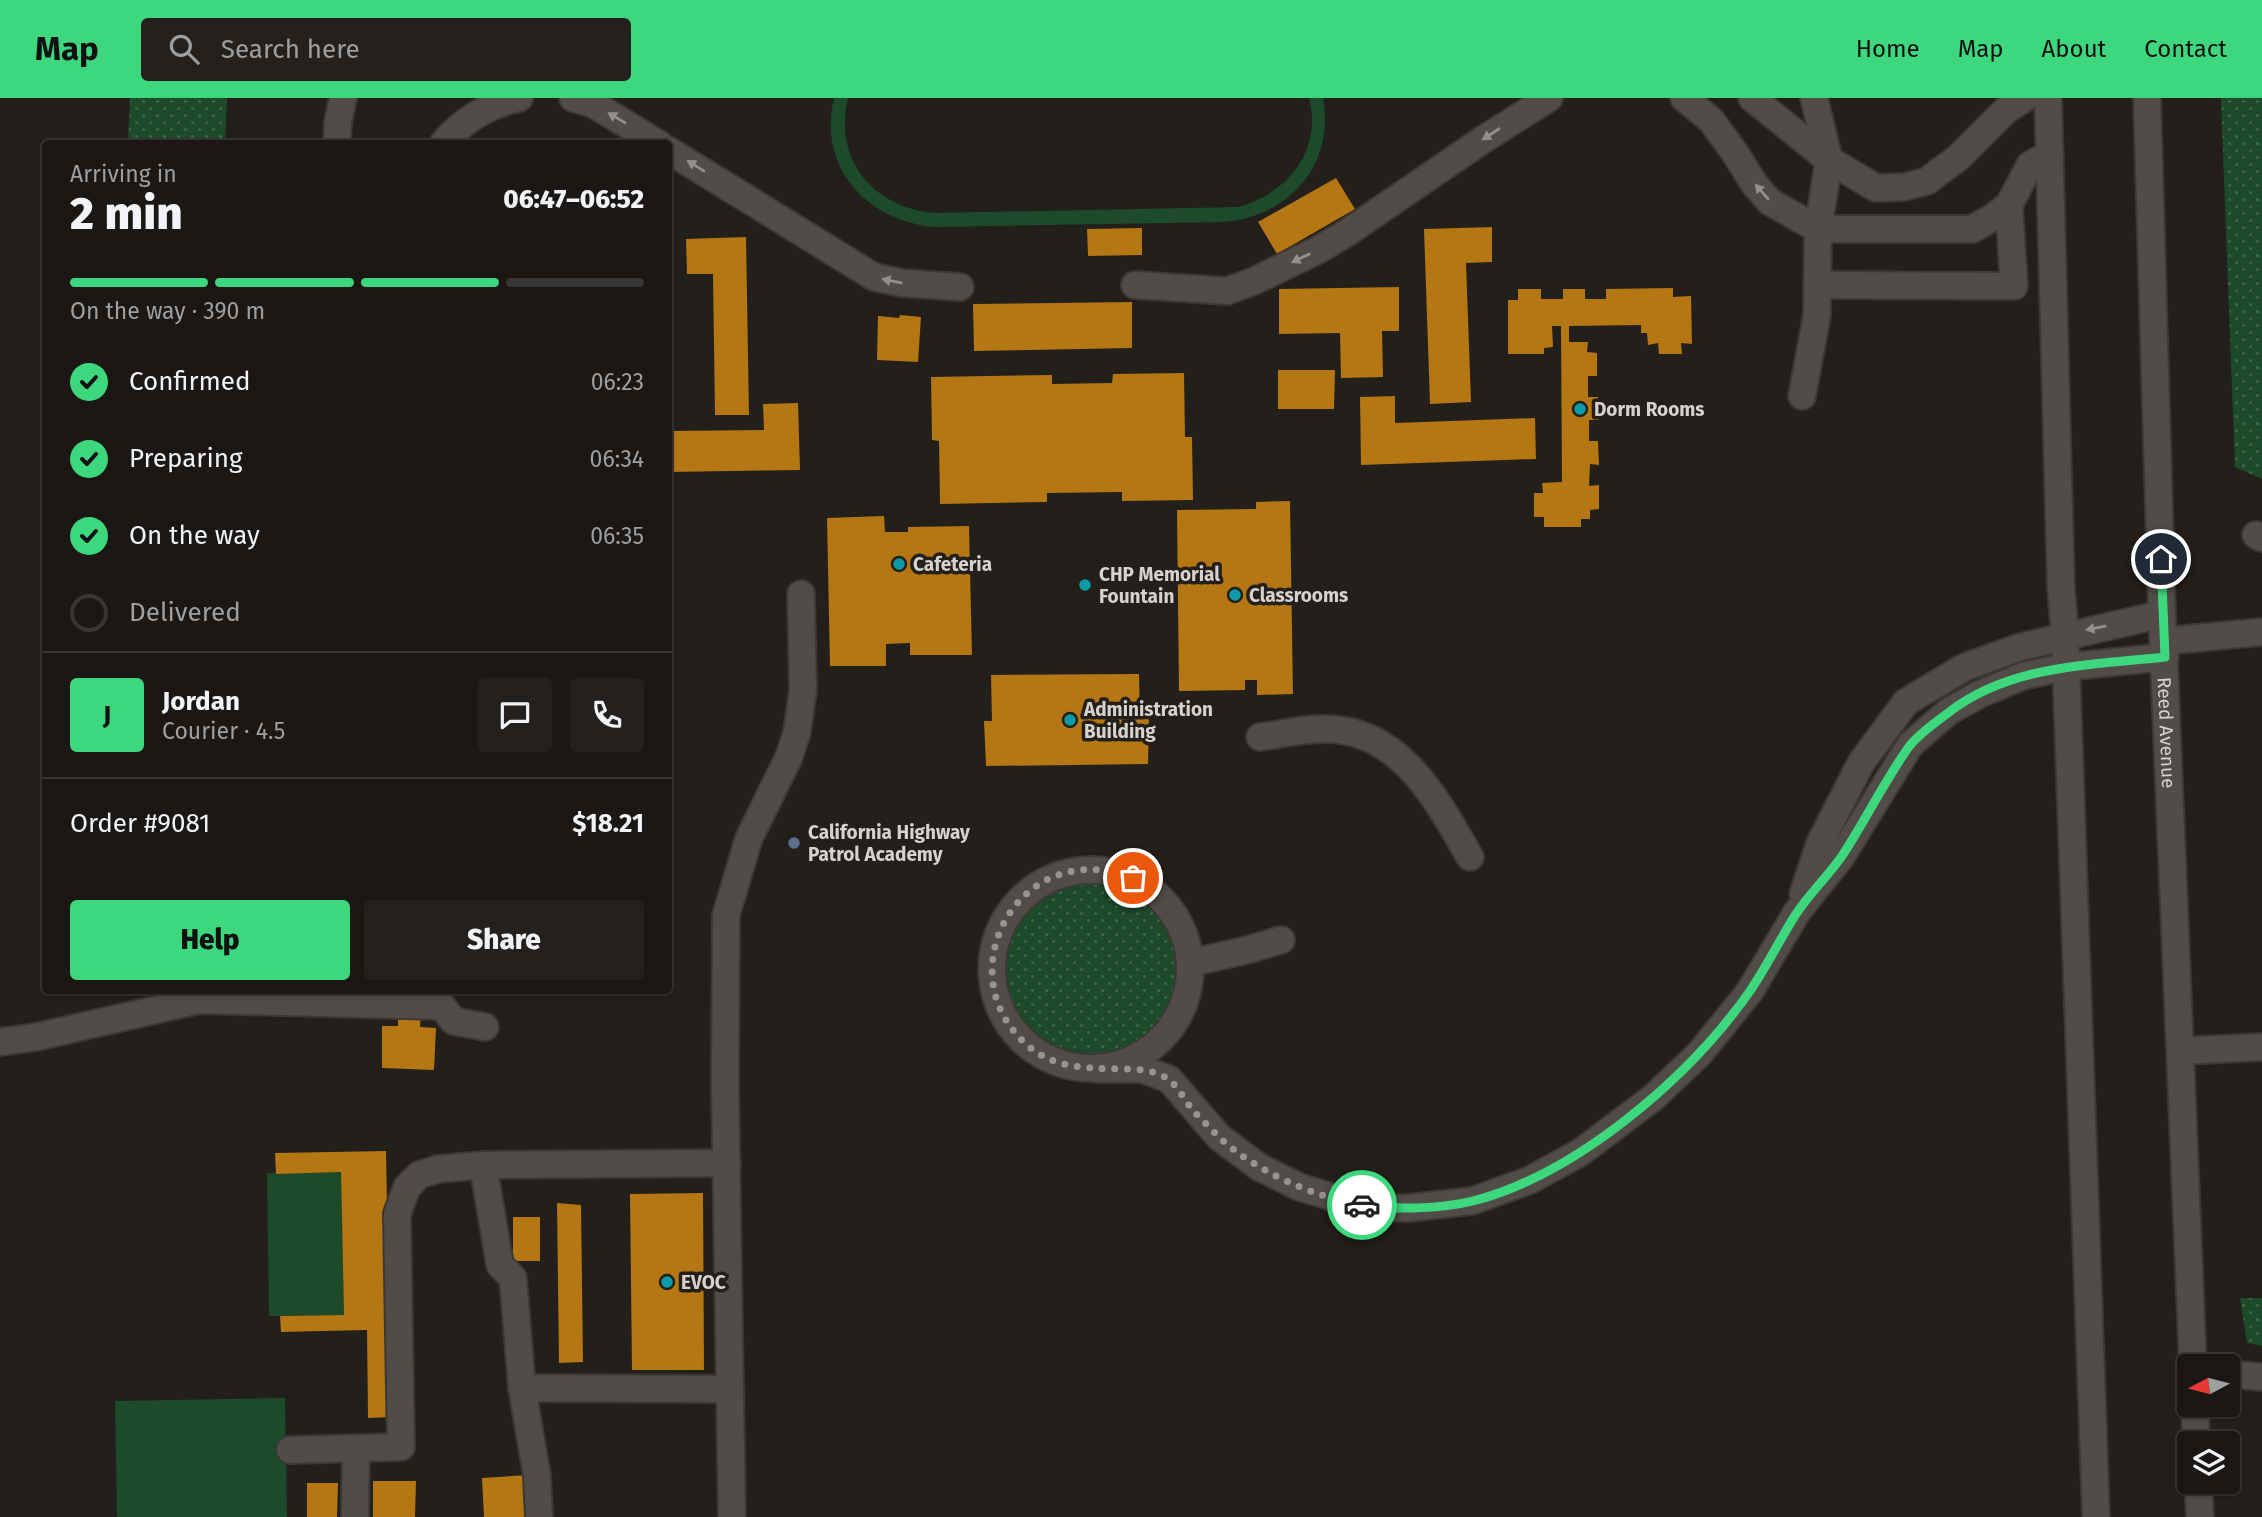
<!DOCTYPE html>
<html lang="en">
<head>
<meta charset="utf-8">
<style>
	body { margin:0; font-family:"Fira Sans",sans-serif; background:#23201d; color:#f1f3f6; height:100vh; display:flex; flex-direction:column; font-size:26px; white-space:nowrap }
	* { box-sizing:border-box; margin:0 }
	p { font-size:23px; color:#9f9fa0 }
	.icon { flex:none; width:38px; height:38px; fill:none; stroke:currentColor; stroke-width:2; stroke-linecap:round; stroke-linejoin:round }
	.map { position:relative; flex:1; overflow:hidden }
	.side { position:absolute; left:42px; top:42px; width:630px; height:854px; display:flex; flex-direction:column; background:#1a1714; border-radius:7px; box-shadow:0 2px 5px #0004,0 0 0 2px #383634 }
	.side>* { flex:none }
	.needle { width:46px; rotate:263deg }
	.controls { position:absolute; left:2177px; top:1256px; display:grid; gap:14px }
	.controls a { display:grid; place-items:center; width:63px; height:63px; border-radius:7px; background:#1a1714; box-shadow:0 2px 5px #0004,0 0 0 2px #383634; font-size:35px }
	.pin { position:absolute; display:grid; place-items:center; width:60px; height:60px; color:#fff; margin:-30px; border:4px solid #fff; border-radius:50%; box-shadow:0 2px 7px #0007 }
	.courier { position:absolute; display:grid; place-items:center; width:70px; height:70px; margin:-35px; border:5px solid #3dd77e; border-radius:50%; background:#fff; color:#222; box-shadow:0 2px 9px #0007 }
	.head em { font-style:normal; font-weight:800 }
	.head div { display:flex; flex-direction:column-reverse }
	.head { display:flex; align-items:center; justify-content:space-between; height:119px; padding:0 28px }
	h1 { font-size:46px; font-weight:800; line-height:52px }
	.bar { display:grid; grid-template-columns:repeat(4,1fr); gap:10px 7px; align-content:center; height:84px; padding:0 28px }
	.bar i { height:9px; border-radius:5px; background:#383634 }
	.bar .current { background:#3dd77e }
	.bar p { grid-column:span 4 }
	.line { display:flex; align-items:center; gap:18px; padding:0 28px; border-top:2px solid #383634 }
	.line div { flex:1 }
	.round { display:grid; place-items:center; flex:none; width:74px; height:74px; border-radius:7px; background:#23201d }
	ol { padding:0 28px; list-style:none }
	li { display:flex; align-items:center; gap:21px; height:77px }
	li p { margin-inline-start:auto }
	li .icon { padding:7px; border-radius:50%; background:#3dd77e; color:#111; stroke-width:4 }
	li:last-child { color:#9f9fa0 }
	li i { width:38px; height:38px; border:4px solid #383634; border-radius:50% }
	.action { display:flex; gap:14px; margin-top:auto; padding:14px 28px }
	.action a { flex:1; height:80px; border-radius:7px; background:#3dd77e; color:#111; font-size:28px; font-weight:800; line-height:80px; text-align:center }
	.action a+a { background:#23201d; color:#f1f3f6 }
	header { display:flex; align-items:center; gap:42px; box-sizing:border-box; height:98px; padding:0 35px; background:#3dd77e; color:#111 }
	header strong { font-size:33px }
	nav { display:flex; gap:38px; margin-inline-start:auto; font-size:24px }
	.search { width:490px; height:63px; background:#23201d; display:flex; align-items:center; gap:18px; box-sizing:border-box; padding:0 24px; border-radius:7px; color:#9f9fa0; font-size:26px }
	.map>svg:first-child { display:block }
</style>
</head>
<body>
<header>
<strong>Map</strong>
<div class="search"><svg class="icon" aria-label="search" viewBox="0 0 24 24"><circle cx="10" cy="10" r="6"/><path d="M15 15l6 6"/></svg>Search here</div>
<nav><a>Home</a><a>Map</a><a>About</a><a>Contact</a></nav>
</header>
<div class="map">
<svg width="2262" height="1419" viewBox="0 0 2262 1419">
	<defs>
		<pattern id="grass-dots" width="8" height="8" patternUnits="userSpaceOnUse" patternTransform="scale(1.75)"><rect width="8" height="8" fill="#1d4b2a"/><path d="M2 2h.1M6 6h.1" fill="none" stroke="#3d6448" stroke-width="1.8" stroke-linecap="round"/></pattern>
	</defs>
	<rect width="100%" height="100%" fill="#231f1a"/>
	<g fill="url(#grass-dots)">
		<path d="M130,0H227L225,45H128Z"/>
		<path d="M2221,0H2262V381L2235,369Z"/>
		<circle cx="1093" cy="870" r="87"/>
		<path d="M2240,1200H2262V1248L2247,1245Z"/>
	</g>
	<g fill="#1d4b2a">
		<path d="M834,0H848C833,62 874,110 935,115L1238,109C1287,96 1323,53 1309,0H1323C1335,67 1290,118 1224,124L935,129C868,123 817,70 834,0Z"/>
		<path d="M341,1074L344,1217L269,1218L267,1075Z"/>
		<path d="M285,1300L287,1419H117L115,1303Z"/>
	</g>
	<g fill="#b57614">
		<path d="M1336,80L1355,111L1277,156L1258,124Z"/>
		<path d="M1492,129V164L1466,165L1471,304L1430,306L1424,131Z"/>
		<path d="M1142,130V157L1088,158L1087,131Z"/>
		<path d="M746,139L749,317H715L713,176H687L686,141Z"/>
		<path d="M1399,189V233H1382L1383,279L1341,280L1340,235L1279,236V191Z"/>
		<path d="M1673,190V199L1691,198L1692,246L1681,245L1682,256H1659L1658,245L1648,247L1647,235H1641V227L1569,228V244H1588L1587,254L1597,255V278H1588V299H1598L1599,322H1589V343H1598L1599,367L1590,366L1589,388L1599,387V411L1590,412V421H1581V429H1544V419H1534V395H1543L1542,385L1562,384L1561,228H1552L1553,249L1544,250V256H1508V202H1518V191H1541V201H1563V191H1585V201H1606V191Z"/>
		<path d="M1132,204V250L974,253L973,206Z"/>
		<path d="M900,217L921,219L918,264L877,262L878,218L899,220Z"/>
		<path d="M1278,272H1335L1334,311H1278Z"/>
		<path d="M1184,275L1185,339H1192L1193,402L1122,403V394L1047,395V404L940,406L939,343L932,342L931,279L1052,277V286L1112,285L1113,276Z"/>
		<path d="M1395,298V325L1535,320L1536,361L1361,367L1360,299Z"/>
		<path d="M798,305L800,372L668,374V333L764,332L763,306Z"/>
		<path d="M1290,403L1293,596L1257,597V582H1245V592L1179,593L1177,412L1256,411V404Z"/>
		<path d="M884,418L885,434H908V429L969,428L972,557H910V545L886,546V568H830L827,420Z"/>
		<path d="M1139,576L1140,620L1149,621L1148,666L986,668L984,623H992L991,577Z"/>
		<path d="M398,914L421,915L420,929L436,930L434,972L382,970V928H398Z"/>
		<path d="M386,1053L391,1319L368,1320L367,1232L281,1234L280,1218L344,1217L341,1074L276,1076L275,1055Z"/>
		<path d="M703,1095L704,1272H632L630,1096Z"/>
		<path d="M557,1105L581,1107L583,1264L559,1265Z"/>
		<rect x="513" y="1119" width="27" height="44"/>
		<path d="M528,1377L530,1419H484L482,1380Z"/>
		<path d="M373,1383H416L415,1419H373Z"/>
		<path d="M307,1385H338L337,1419H307Z"/>
	</g>
	<g fill="none" stroke-linecap="round" stroke-linejoin="round">
		<defs>
			<g id="minor">
				<path d="M573,0L593,6L659,46"/>
				<path d="M1684,0L1711,22L1735,55L1755,87L1770,104L1818,131H1972L1992,120L2009,107L2030,67L2050,56"/>
				<path d="M1752,0L1829,62L1876,90L1904,89L1927,83L1959,59L2006,12L2025,0"/>
				<path d="M2048,0L2061,490L2065,537L2096,1419"/>
				<path id="s1" d="M2147,0L2162,516L2193,1269"/>
				<path d="M337,46L338,24L343,0"/>
				<path d="M443,46C461,23 491,5 519,0"/>
				<path d="M668,52L874,179L902,185L960,189"/>
				<path d="M1135,187L1227,193L1254,183L1318,152L1345,136L1484,41L1549,0"/>
				<path d="M1817,187L2014,188L2009,107"/>
				<path d="M1802,298L1817,217L1818,131L1829,62L1814,0"/>
				<path d="M2256,437L2262,440"/>
				<path d="M2164,543L2262,534"/>
				<path d="M1260,639C1281,636 1303,631 1324,631C1400,630 1437,702 1470,759"/>
				<circle cx="1091" cy="871" r="99"/>
				<path d="M1803,796L1820,745L1861,665L1906,604L1965,569L2021,549L2162,516"/>
				<path d="M1190,865L1247,852L1281,842"/>
				<path d="M0,944L36,939L199,902L442,908L453,923L485,929"/>
				<path d="M2181,953L2262,949"/>
				<path d="M1096,971H1142L1169,981L1219,1039L1259,1069L1299,1089L1352,1105L1380,1110H1409L1472,1103L1530,1082L1581,1054L1654,999L1700,955L1750,893L1797,814L1841,759L1910,647L1949,613L1980,596L2023,578L2065,569L2165,559"/>
				<path d="M483,1067L500,1167L513,1180L522,1290L730,1291"/>
				<path d="M2228,1276L2262,1279"/>
				<path d="M522,1290L537,1378L539,1419"/>
				<path d="M2195,1307L2196,1346"/>
				<path d="M290,1352L401,1349L397,1116L407,1089L419,1077L438,1071L483,1067L727,1065"/>
				<path d="M2198,1384L2200,1419"/>
				<path d="M355,1419L356,1351"/>
				<path d="M732,1419L725,988L726,817L749,740L789,659L797,634L803,592L801,496"/>
			</g>
		</defs>
		<use href="#minor" stroke="#3c3935" stroke-width="30"/>
		<use href="#minor" stroke="#514c47" stroke-width="26"/>
	</g>
	<defs><path id="oneway-solid" d="M-6-.8H1V-3.2L6.5 0L1 3.2V.8H-6Z" transform="scale(1.75)"/></defs>
	<g fill="#93908b">
		<use href="#oneway-solid" transform="translate(617 20) rotate(-149)"/>
		<use href="#oneway-solid" transform="translate(1491 36) rotate(147)"/>
		<use href="#oneway-solid" transform="translate(696 68) rotate(-148)"/>
		<use href="#oneway-solid" transform="translate(1762 94) rotate(-131)"/>
		<use href="#oneway-solid" transform="translate(1301 160) rotate(154)"/>
		<use href="#oneway-solid" transform="translate(892 183) rotate(-168)"/>
		<use href="#oneway-solid" transform="translate(2096 530) rotate(168)"/>
	</g>
	<g fill="none" stroke-linecap="round" stroke-linejoin="round">
		<path stroke="#979490" stroke-width="7" stroke-dasharray="0 12.6" d="M1133,780C1116,774 1099,770 1081,772C1005,779 965,872 1013,932C1042,970 1078,970 1122,971C1137,971 1155,972 1168,981C1177,987 1184,1001 1191,1010C1199,1019 1208,1028 1217,1037C1251,1071 1315,1100 1362,1107"/>
		<path stroke="#3dd77e" stroke-width="9" d="M1362,1107C1395,1112 1440,1111 1473,1103C1577,1076 1689,980 1750,893C1767,868 1780,841 1796,816C1810,795 1828,778 1842,758C1865,723 1884,684 1908,650C1917,637 1935,625 1948,615C2009,567 2091,567 2165,559L2161,461"/>
	</g>
	<g fill="#0f9aa8" stroke="#231f1a" stroke-width="2.5">
		<circle cx="1580" cy="311" r="7"/>
		<circle cx="899" cy="466" r="7"/>
		<circle cx="1085" cy="487" r="7"/>
		<circle cx="1235" cy="497" r="7"/>
		<circle cx="1070" cy="622" r="7"/>
		<circle cx="667" cy="1184" r="7"/>
	</g>
	<circle fill="#5c6f8a" stroke="#231f1a" stroke-width="2.5" cx="794" cy="745" r="7"/>
	<g text-anchor="middle" dominant-baseline="central" stroke-width="7" stroke-linejoin="round" paint-order="stroke">
		<g font-size="19" font-weight="bold" fill="#d5d3cf" stroke="#231f1a" text-anchor="start">
			<text x="1594" y="311">Dorm Rooms</text>
			<text x="913" y="466">Cafeteria</text>
			<text x="1099" y="476">CHP Memorial<tspan x="1099" dy="22">Fountain</tspan></text>
			<text x="1249" y="497">Classrooms</text>
			<text x="1084" y="611">Administration<tspan x="1084" dy="22">Building</tspan></text>
			<text x="808" y="734">California Highway<tspan x="808" dy="22">Patrol Academy</tspan></text>
			<text x="681" y="1184">EVOC</text>
		</g>
		<g font-size="19" fill="#d5d3cf" stroke="#231f1a">
			<text stroke="none"><textPath href="#s1" startOffset="635">Reed Avenue</textPath></text>
		</g>
	</g>
</svg>
<div class="controls">
<a><svg class="needle" viewBox="-14 -14 28 28"><path d="M0-13l5 13h-10z" fill="#e53935"/><path d="M0 13l5-13h-10z" fill="#9f9fa0"/></svg></a>
<a><svg class="icon" aria-label="layers" viewBox="0 0 24 24"><path d="M12 4l9 5-9 5-9-5zM3 14l9 5 9-5"/></svg></a>
</div>
<div class="pin" style="left:1133px;top:780px;background:#ea580c"><svg class="icon" aria-label="bag" viewBox="0 0 24 24"><path d="M5 8h14l-1 12H6zM9 8a3 3 0 0 1 6 0"/></svg></div>
<div class="pin" style="left:2161px;top:461px;background:#1f2937"><svg class="icon" aria-label="home" viewBox="0 0 24 24"><path d="M3 11l9-7 9 7M6 9v11h12V9"/></svg></div>
<div class="courier" style="left:1362px;top:1107px"><svg class="icon" aria-label="car" viewBox="0 0 24 24"><path d="M5 17H2v-5l4-1 3-4h7l3 4 3 1v5h-3M9 17h6M6 11h13"/><circle cx="7" cy="17" r="2"/><circle cx="17" cy="17" r="2"/></svg></div>
<section class="side">
<div class="head"><div><h1>2 min</h1><p>Arriving in</p></div><em>06:47–06:52</em></div>
<div class="bar"><i class="current"></i><i class="current"></i><i class="current"></i><i></i><p>On the way · 390 m</p></div>
<ol>
<li><svg class="icon" aria-label="check" viewBox="0 0 24 24"><path d="M5 12l5 5 9-10"/></svg>Confirmed<p>06:23</p></li>
<li><svg class="icon" aria-label="check" viewBox="0 0 24 24"><path d="M5 12l5 5 9-10"/></svg>Preparing<p>06:34</p></li>
<li><svg class="icon" aria-label="check" viewBox="0 0 24 24"><path d="M5 12l5 5 9-10"/></svg>On the way<p>06:35</p></li>
<li><i></i>Delivered</li>
</ol>
<div class="line" style="height:126px"><b class="round" style="background:#3dd77e;color:#111">J</b><div><b>Jordan</b><p>Courier · 4.5</p></div><a class="round"><svg class="icon" aria-label="chat" viewBox="0 0 24 24"><path d="M4 5h16v11H9l-5 4z"/></svg></a><a class="round"><svg class="icon" aria-label="phone" viewBox="0 0 24 24"><path d="M5 4h4l2 5-3 2q2 4 5 5l2-3 5 2v4C11 20 4 13 5 4z"/></svg></a></div>
<div class="line" style="height:91px"><div>Order #9081</div><b>$18.21</b></div>
<div class="action"><a>Help</a><a>Share</a></div>
</section>
</div>
</body>
</html>
